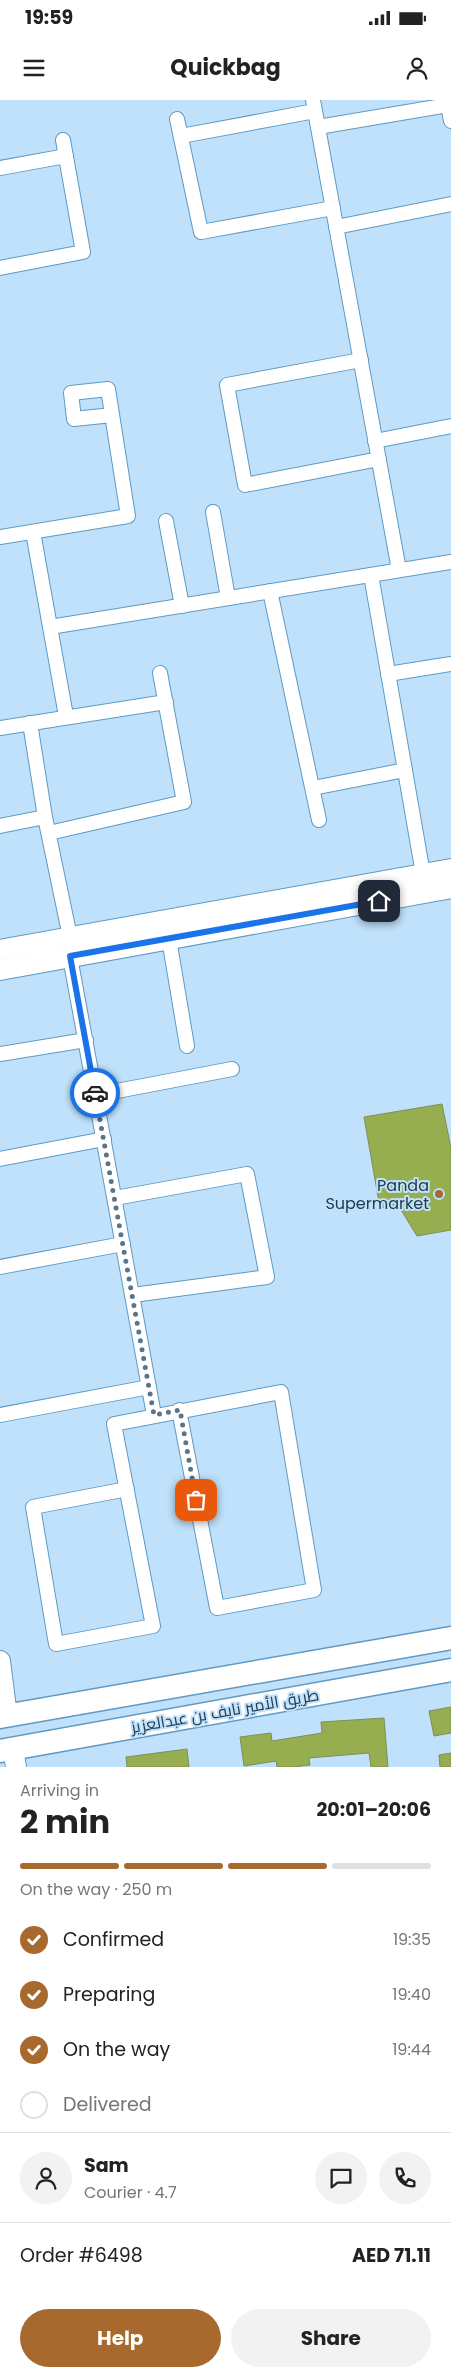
<!DOCTYPE html>
<html lang="en">
<head>
<meta charset="utf-8">
<style>
	body { margin:0; font-family:Poppins,Cairo,sans-serif; background:#f2f2f2; color:#222; height:100vh; display:flex; flex-direction:column; font-size:19px; white-space:nowrap }
	* { box-sizing:border-box; margin:0 }
	p { font-size:16px; color:#767676 }
	.icon { flex:none; width:28px; height:28px; fill:none; stroke:currentColor; stroke-width:2; stroke-linecap:round; stroke-linejoin:round }
	.map { position:relative; height:1667px; overflow:hidden }
	.side { display:flex; flex-direction:column; background:#fff; flex:1 }
	.side>* { flex:none }
	.pin { position:absolute; display:grid; place-items:center; width:42px; height:42px; color:#fff; margin:-21px; border-radius:10px; box-shadow:0 2px 8px #0006 }
	.courier { position:absolute; display:grid; place-items:center; width:50px; height:50px; margin:-25px; border:4px solid #1a73e8; border-radius:50%; background:#fff; color:#222; box-shadow:0 1px 6px #0007 }
	.headline em { font-style:normal; font-weight:700 }
	.headline div { display:flex; flex-direction:column-reverse }
	.headline { display:flex; align-items:center; justify-content:space-between; height:85px; padding:0 20px }
	h1 { font-size:32px; font-weight:700; line-height:38px }
	.bar { display:grid; grid-template-columns:repeat(4,1fr); gap:8px 5px; align-content:center; height:60px; padding:0 20px }
	.bar i { height:6px; border-radius:4px; background:#e0e0e0 }
	.bar .on { background:#a7692e }
	.bar p { grid-column:span 4 }
	.line { display:flex; align-items:center; gap:12px; padding:0 20px; border-top:1px solid #e0e0e0 }
	.line div { flex:1 }
	.round { display:grid; place-items:center; flex:none; width:52px; height:52px; border-radius:26px; background:#f2f2f2 }
	ol { padding:0 20px; list-style:none }
	li { display:flex; align-items:center; gap:15px; height:55px }
	li p { margin-inline-start:auto }
	li .icon { padding:5px; border-radius:50%; background:#a7692e; color:#fff; stroke-width:4 }
	li:last-child { color:#767676 }
	li i { width:28px; height:28px; border:2px solid #e0e0e0; border-radius:50% }
	.action { display:flex; gap:10px; margin-top:auto; padding:10px 20px }
	.action a { flex:1; height:58px; border-radius:30px; background:#a7692e; color:#fff; font-size:20px; font-weight:700; line-height:58px; text-align:center }
	.action a+a { background:#f2f2f2; color:#222 }
	.status { display:flex; justify-content:space-between; align-items:center; height:35px; padding:0 25px; background:#fff; direction:ltr }
	.status svg { height:14px; fill:currentColor }
	header { display:flex; justify-content:space-between; align-items:center; height:65px; padding:0 20px; background:#fff; font-size:22px; font-weight:700 }
	.map>svg:first-child { display:block }
</style>
</head>
<body>
<div class="status"><b>19:59</b><svg viewBox="0 0 49 12"><path d="M0 12V9h3v3zM5 12V6h3v6zM10 12V3h3v9zM15 12V0h3v12zM26 1h20v11H26zM47 4h2v5h-2z"/></svg></div>
<header><svg class="icon" aria-label="menu" viewBox="0 0 24 24"><path d="M4 6h16M4 12h16M4 18h16"/></svg>Quickbag<svg class="icon" aria-label="person" viewBox="0 0 24 24"><circle cx="12" cy="8" r="4"/><path d="M4 21q1-7 8-7t8 7"/></svg></header>
<div class="map">
<svg width="451" height="1667" viewBox="0 0 451 1667">
	<rect width="100%" height="100%" fill="#bfe1fb"/>
	<g fill="#96ae50" stroke="#7f8f54">
		<path d="M442,1004L451,1048V1130L417,1136L398,1105L380,1108L364,1017Z"/>
		<path d="M451,1607V1633L434,1636L429,1611Z"/>
		<path d="M384,1618L388,1667H371L369,1653L309,1658L310,1665L294,1667H277L276,1661L244,1666L240,1637L271,1633L272,1641L322,1633L321,1622Z"/>
		<path d="M187,1649L189,1667H127L126,1657Z"/>
		<path d="M451,1653V1667H440L439,1655Z"/>
	</g>
	<g fill="none" stroke-linecap="round" stroke-linejoin="round">
		<defs>
			<g id="street">
				<path d="M313,0L399,470"/>
				<path d="M177,19L201,132L333,108"/>
				<path d="M318,27L448,5L451,21"/>
				<path d="M181,36L315,11"/>
				<path d="M0,68L66,56"/>
				<path d="M336,127L451,104"/>
				<path d="M0,168L83,152L63,40"/>
				<path d="M361,260L227,285L245,385L379,359"/>
				<path d="M375,341L451,326"/>
				<path d="M213,412L228,498"/>
				<path d="M166,421L182,506"/>
				<path d="M33,432L66,616"/>
				<path d="M0,437L128,416L108,289L71,293L74,319L112,315"/>
				<path d="M371,475L423,774"/>
				<path d="M270,491L319,720"/>
				<path d="M50,527L451,462"/>
				<path d="M388,574L451,564"/>
				<path d="M30,623L45,717L70,837"/>
				<path d="M0,628L166,602"/>
				<path d="M313,688L405,670"/>
				<path d="M0,726L45,717"/>
				<path d="M49,733L184,702L160,573"/>
				<path d="M169,839L187,946"/>
				<path d="M70,857L154,1315"/>
				<path d="M0,954L86,940"/>
				<path d="M96,995L232,969"/>
				<path d="M0,1059L104,1039"/>
				<path d="M115,1098L247,1074L267,1177L133,1195"/>
				<path d="M0,1167L123,1144"/>
				<path d="M0,1315L149,1287"/>
				<path d="M127,1389L33,1407L56,1544L153,1526L114,1324L281,1292L314,1490L217,1508L179,1310"/>
			</g>
			<g id="secondary">
				<path d="M0,850L451,769"/>
				<path d="M0,870L451,788"/>
				<path d="M0,1561L7,1616"/>
				<path d="M13,1649L16,1667"/>
			</g>
			<g id="primary">
				<path d="M0,1617L451,1538"/>
				<path d="M0,1651L451,1570"/>
			</g>
		</defs>
		<use href="#street" stroke="#6199c1" stroke-width="16"/>
		<use href="#secondary" stroke="#6199c1" stroke-width="22"/>
		<use href="#primary" stroke="#6199c1" stroke-width="25"/>
		<use href="#street" stroke="#fff" stroke-width="14"/>
		<use href="#secondary" stroke="#fff" stroke-width="20"/>
		<use href="#primary" stroke="#fff" stroke-width="22"/>
	</g>
	<g fill="none" stroke-linecap="round" stroke-linejoin="round">
		<path stroke="#5a7589" stroke-width="5" stroke-dasharray="0 9" d="M95,993L154,1315L180,1310L196,1400"/>
		<path stroke="#1a73e8" stroke-width="6" d="M95,993L70,856L379,801"/>
	</g>
	<circle fill="#a7692e" stroke="#bfe1fb" stroke-width="2" cx="439" cy="1094" r="5"/>
	<g text-anchor="middle" dominant-baseline="central" stroke-width="4" stroke-linejoin="round" paint-order="stroke">
		<g font-size="16" fill="#233b4c" stroke="#bfe1fb" text-anchor="end">
			<text x="429" y="1085">Panda<tspan x="429" dy="18">Supermarket</tspan></text>
		</g>
		<g font-size="16" fill="#233b4c" stroke="#bfe1fb">
			<text transform="translate(225 1611) rotate(-10)">طريق الأمير نايف بن عبدالعزيز</text>
		</g>
	</g>
</svg>
<div class="pin" style="left:196px;top:1400px;background:#ea580c"><svg class="icon" aria-label="bag" viewBox="0 0 24 24"><path d="M5 8h14l-1 12H6zM9 8a3 3 0 0 1 6 0"/></svg></div>
<div class="pin" style="left:379px;top:801px;background:#1f2937"><svg class="icon" aria-label="home" viewBox="0 0 24 24"><path d="M3 11l9-7 9 7M6 9v11h12V9"/></svg></div>
<div class="courier" style="left:95px;top:993px"><svg class="icon" aria-label="car" viewBox="0 0 24 24"><path d="M5 17H2v-5l4-1 3-4h7l3 4 3 1v5h-3M9 17h6M6 11h13"/><circle cx="7" cy="17" r="2"/><circle cx="17" cy="17" r="2"/></svg></div>
</div>
<section class="side">
<div class="headline"><div><h1>2 min</h1><p>Arriving in</p></div><em>20:01–20:06</em></div>
<div class="bar"><i class="on"></i><i class="on"></i><i class="on"></i><i></i><p>On the way · 250 m</p></div>
<ol>
<li><svg class="icon" aria-label="check" viewBox="0 0 24 24"><path d="M5 12l5 5 9-10"/></svg>Confirmed<p>19:35</p></li>
<li><svg class="icon" aria-label="check" viewBox="0 0 24 24"><path d="M5 12l5 5 9-10"/></svg>Preparing<p>19:40</p></li>
<li><svg class="icon" aria-label="check" viewBox="0 0 24 24"><path d="M5 12l5 5 9-10"/></svg>On the way<p>19:44</p></li>
<li><i></i>Delivered</li>
</ol>
<div class="line" style="height:90px"><a class="round"><svg class="icon" aria-label="person" viewBox="0 0 24 24"><circle cx="12" cy="8" r="4"/><path d="M4 21q1-7 8-7t8 7"/></svg></a><div><b>Sam</b><p>Courier · 4.7</p></div><a class="round"><svg class="icon" aria-label="chat" viewBox="0 0 24 24"><path d="M4 5h16v11H9l-5 4z"/></svg></a><a class="round"><svg class="icon" aria-label="phone" viewBox="0 0 24 24"><path d="M5 4h4l2 5-3 2q2 4 5 5l2-3 5 2v4C11 20 4 13 5 4z"/></svg></a></div>
<div class="line" style="height:65px"><div>Order #6498</div><b>AED 71.11</b></div>
<div class="action"><a>Help</a><a>Share</a></div>
</section>
</body>
</html>
